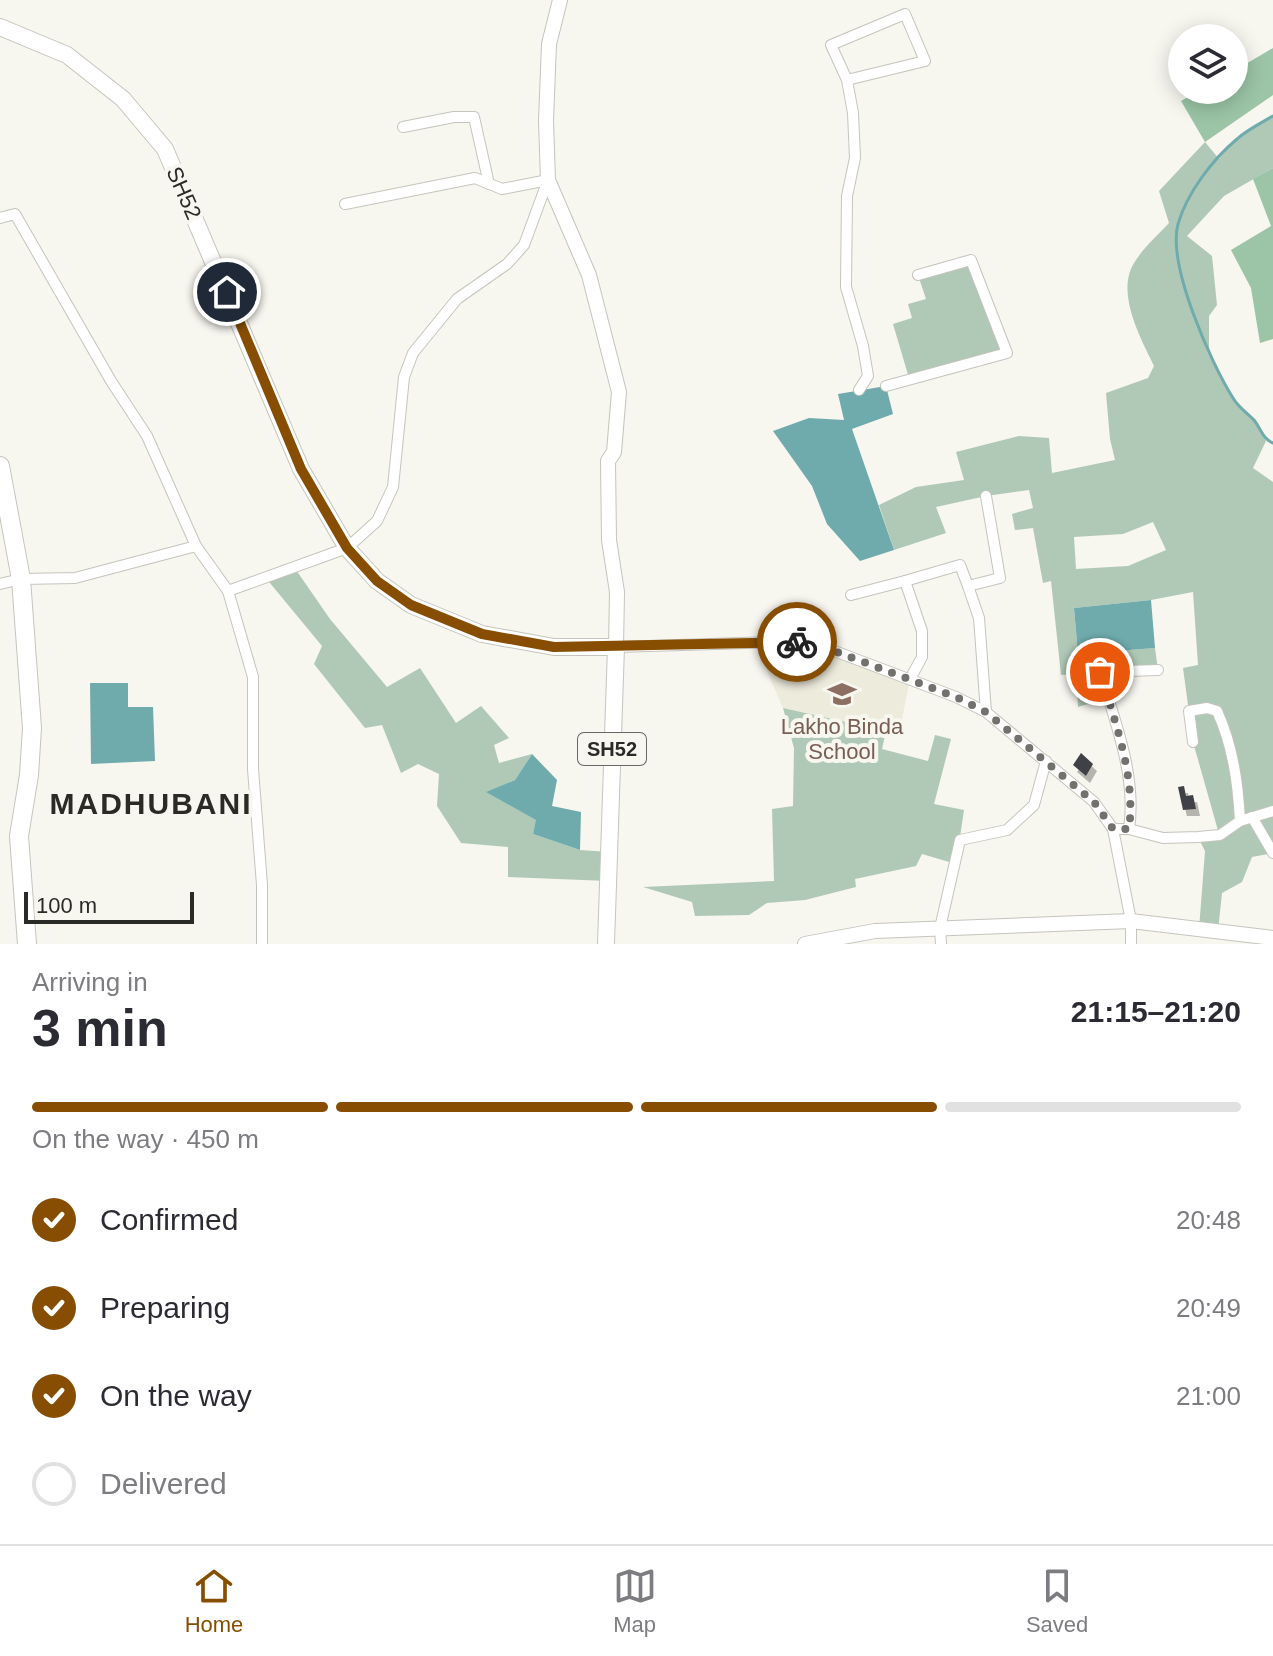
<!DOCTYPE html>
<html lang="en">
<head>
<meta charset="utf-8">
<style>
	body { margin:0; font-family:Arial,sans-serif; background:#f2f2f3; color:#2b2b33; height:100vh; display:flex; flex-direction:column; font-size:30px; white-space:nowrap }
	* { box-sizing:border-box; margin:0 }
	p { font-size:26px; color:#7c7c81 }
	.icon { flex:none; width:44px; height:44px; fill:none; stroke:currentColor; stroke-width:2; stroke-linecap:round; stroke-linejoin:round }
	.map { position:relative; height:944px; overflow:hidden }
	.sheet { display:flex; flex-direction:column; background:#fff; flex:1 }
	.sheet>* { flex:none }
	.buttons { position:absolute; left:1168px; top:24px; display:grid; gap:16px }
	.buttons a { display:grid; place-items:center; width:80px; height:80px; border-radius:50%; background:#fff; box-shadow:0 4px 20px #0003; font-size:40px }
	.scale { position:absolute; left:24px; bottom:20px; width:170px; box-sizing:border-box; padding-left:8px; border:4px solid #2a2a27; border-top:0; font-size:22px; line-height:28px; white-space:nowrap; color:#2a2a27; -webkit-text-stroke:6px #f7f6ef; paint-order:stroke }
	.pin { position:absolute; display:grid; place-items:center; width:68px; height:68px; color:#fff; margin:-34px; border:4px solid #fff; border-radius:50%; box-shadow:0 2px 8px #0007 }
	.courier { position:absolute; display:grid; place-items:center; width:80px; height:80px; margin:-40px; border:6px solid #874e02; border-radius:50%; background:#fff; color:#222; box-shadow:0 2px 10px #0007 }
	.overview em { font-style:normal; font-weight:600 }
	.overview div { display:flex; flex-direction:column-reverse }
	.overview { display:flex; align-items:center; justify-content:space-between; height:136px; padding:0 32px }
	h1 { font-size:52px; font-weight:600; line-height:60px }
	.bar { display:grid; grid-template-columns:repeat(4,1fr); gap:12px 8px; align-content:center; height:96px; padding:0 32px }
	.bar i { height:10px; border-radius:6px; background:#e1e1e2 }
	.bar .active { background:#874e02 }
	.bar p { grid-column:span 4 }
	ol { padding:0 32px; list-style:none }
	li { display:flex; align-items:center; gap:24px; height:88px }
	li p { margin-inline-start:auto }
	li .icon { padding:8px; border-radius:50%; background:#874e02; color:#fff; stroke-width:4 }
	li:last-child { color:#7c7c81 }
	li i { width:44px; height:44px; border:4px solid #e1e1e2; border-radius:50% }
	.menu { display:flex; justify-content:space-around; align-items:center; height:112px; border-top:2px solid #e1e1e2; background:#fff; font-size:22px; color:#7c7c81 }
	.menu a { display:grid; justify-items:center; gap:4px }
	.menu .active { color:#874e02 }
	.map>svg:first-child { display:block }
</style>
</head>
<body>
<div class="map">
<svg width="1273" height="944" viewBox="0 0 1273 944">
	<defs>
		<filter id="shadow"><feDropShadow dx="4" dy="7" stdDeviation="0" flood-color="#0004"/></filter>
	</defs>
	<rect width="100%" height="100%" fill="#f7f6ef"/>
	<path fill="#edebdc" d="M808,641L910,679L899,734L783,708L764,664L790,661Z"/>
	<g fill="#b0c9b6" fill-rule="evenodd">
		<path d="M1273,116V168L1224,196L1187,236L1212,256L1217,305L1209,316V353L1234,400L1256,422L1266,441L1253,468L1273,482V853L1252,857L1242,882L1222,893L1218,931L1199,929L1205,851L1198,837L1219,834L1193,742L1183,668L1198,665L1193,592L1151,600L1074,608L1078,654L1155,648L1158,670L1100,672L1108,698L1078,707L1076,674L1061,675L1051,581L1043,583L1033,528L1015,530L1012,514L1033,508L1029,490L986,496L936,507L946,533L894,550L879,505L916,487L964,480L956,452L1019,436L1049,438L1052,473L1115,460L1110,439L1106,393L1148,378L1154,366C1140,337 1114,290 1136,260C1145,246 1158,235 1169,223L1159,191L1205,142L1219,159L1237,138ZM1153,522L1166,550L1128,566L1076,569L1074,537L1123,534Z"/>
		<path d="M971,260L1007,353L909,378L893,324L912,318L908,304L926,299L918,275Z"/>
		<path d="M294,567L330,619L387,687L420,668L456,723L481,706L509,738L494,745L499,763L532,754L515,780L487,792L537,820L533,834L580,850L609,852L608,881L508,877V847L461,843L437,806L439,774L418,764L401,773L382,725L365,728L314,664L322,646L265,577Z"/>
		<path d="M783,708L886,731L882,749L928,761L935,735L951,739L934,804L964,810L956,864L922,854L916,866L855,879L856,887L805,900L767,903L749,915L695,916L692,902L643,887L774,881L772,809L793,806L794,748Z"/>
	</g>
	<g fill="#9bc5a6">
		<path d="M1273,48V95L1205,142L1181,101L1200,90H1234V71Z"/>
		<path d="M1273,168V339L1260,343L1251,288L1231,250L1271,226L1253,179Z"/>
	</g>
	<g fill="#6fabad">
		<path d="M886,386L893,414L852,429L894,550L860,561L827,524L812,486L773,431L809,418L844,420L838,394Z"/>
		<path d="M1151,600L1155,648L1078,654L1074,608Z"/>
		<path d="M90,683H128V707H153L155,761L91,764Z"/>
		<path d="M532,754L557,780L552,806L581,812L580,850L533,834L536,820L486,792L515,780Z"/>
	</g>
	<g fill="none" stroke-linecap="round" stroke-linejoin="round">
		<path stroke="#6fabad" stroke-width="3" d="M1273,116C1261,123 1247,130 1237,139C1212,160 1187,193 1178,224C1167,265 1211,363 1233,398C1238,407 1247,413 1254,420C1261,429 1263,439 1273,443"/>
	</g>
	<g fill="#414147" filter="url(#shadow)">
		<path d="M1081,753L1093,764L1086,776L1073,765Z"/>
		<path d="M1184,786L1186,796L1193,795L1196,809L1183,810L1178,787Z"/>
	</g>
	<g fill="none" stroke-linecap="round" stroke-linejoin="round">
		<defs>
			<g id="minor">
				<path d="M847,80L831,45L905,14L925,61L847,80L853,113L855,158L847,196L846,287L863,346L868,376L859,390"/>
				<path d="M403,127L454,117H474L489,184"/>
				<path d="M345,204L475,178L502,189L548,180"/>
				<path d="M0,218L15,214L111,381L147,436L196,546L228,591L253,677V769L262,885V944"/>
				<path d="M886,386L1007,353L971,260L918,275"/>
				<path d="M986,496L1000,578L968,586L979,618L986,712"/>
				<path d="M905,581L960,565L968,586"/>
				<path d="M0,584L21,579L75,578L196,546"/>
				<path d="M228,591L347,548L377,521L393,487L404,377L413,353L457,299L507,264L524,245L548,180"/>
				<path d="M851,595L905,581L922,631V657L910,679"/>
				<path d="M616,647L808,641L956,697L986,712L1094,802L1113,829L1131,921V944"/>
				<path d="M1193,742L1189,711L1207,708L1217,711C1233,746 1238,783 1240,821"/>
				<path d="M1252,817L1273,853"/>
				<path d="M1113,829H1129L1163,838L1198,837L1220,835L1240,821L1273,811"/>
				<path d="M1129,829C1137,777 1115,721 1100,672L1158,670"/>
				<path d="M941,944L940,928L960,840L1007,830L1034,805L1046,761"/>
			</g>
			<path id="tertiary" d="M560,0L549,44L546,121L548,180L589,275L619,392L614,452L608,461L609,540L617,592L616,647"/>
			<path id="secondary" d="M805,944L875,931L1131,921L1273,938"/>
			<path id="primary" d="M0,27L67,55L123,99L165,149L301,469L347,548L377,581L411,605L482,634L554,647H616L606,944"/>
			<path id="trunk" d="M0,466L21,579L32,728L29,775L19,836L27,944"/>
		</defs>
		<use href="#minor" stroke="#c5c4bd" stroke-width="12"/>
		<use href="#tertiary" stroke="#c5c4bd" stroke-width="16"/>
		<use href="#secondary" stroke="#c5c4bd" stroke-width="16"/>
		<use href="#primary" stroke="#c5c4bd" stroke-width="18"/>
		<use href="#trunk" stroke="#c5c4bd" stroke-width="20"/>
		<use href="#minor" stroke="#fff" stroke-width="10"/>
		<use href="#tertiary" stroke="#fff" stroke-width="14"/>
		<use href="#secondary" stroke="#fff" stroke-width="14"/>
		<use href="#primary" stroke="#fff" stroke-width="16"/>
		<use href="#trunk" stroke="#fff" stroke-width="18"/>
	</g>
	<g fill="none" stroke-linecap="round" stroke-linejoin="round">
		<path stroke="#72716d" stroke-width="8" stroke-dasharray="0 14.4" d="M797,642L808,641L956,697L986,712L1094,802L1113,829H1129C1136,777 1115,722 1100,672"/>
		<path stroke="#874e02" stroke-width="10" d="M227,292L301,469L347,548L377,581L411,605L482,634L554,647L797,642"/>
	</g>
	<defs>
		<symbol id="school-bare" viewBox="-9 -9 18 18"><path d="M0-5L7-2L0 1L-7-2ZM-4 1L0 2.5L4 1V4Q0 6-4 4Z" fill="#8d6e63" stroke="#f7f6ef" stroke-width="2.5" paint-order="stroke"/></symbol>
	</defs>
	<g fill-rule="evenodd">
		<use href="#school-bare" x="822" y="674" width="40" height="40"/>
	</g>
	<g text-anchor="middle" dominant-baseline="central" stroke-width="8" stroke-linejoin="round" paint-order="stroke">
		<rect fill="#f7f6ef" stroke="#686763" stroke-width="2" x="578" y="733" width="68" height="32" rx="6"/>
		<g font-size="20" font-weight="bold" fill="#2a2a27">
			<text x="612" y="749">SH52</text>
		</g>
		<g font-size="22" fill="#2a2a27" stroke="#f7f6ef">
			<text transform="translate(184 193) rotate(66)">SH52</text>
		</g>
		<g font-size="22" fill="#785e54" stroke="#f7f6ef">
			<text x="842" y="726">Lakho Binda<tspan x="842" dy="25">School</tspan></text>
		</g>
		<g font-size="30" font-weight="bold" letter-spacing="2" fill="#2b2a24" stroke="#f7f6ef">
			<text x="151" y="803">MADHUBANI</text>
		</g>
	</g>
</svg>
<div class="buttons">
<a><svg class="icon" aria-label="layers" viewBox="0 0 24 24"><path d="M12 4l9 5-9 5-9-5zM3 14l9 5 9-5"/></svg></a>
</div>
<div class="scale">100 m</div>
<div class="pin" style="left:1100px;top:672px;background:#ea580c"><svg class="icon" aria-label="bag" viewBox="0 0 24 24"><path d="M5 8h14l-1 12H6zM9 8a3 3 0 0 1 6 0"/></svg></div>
<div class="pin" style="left:227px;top:292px;background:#1f2937"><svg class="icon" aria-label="home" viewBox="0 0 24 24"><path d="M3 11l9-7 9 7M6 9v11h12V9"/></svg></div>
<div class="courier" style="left:797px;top:642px"><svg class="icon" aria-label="bike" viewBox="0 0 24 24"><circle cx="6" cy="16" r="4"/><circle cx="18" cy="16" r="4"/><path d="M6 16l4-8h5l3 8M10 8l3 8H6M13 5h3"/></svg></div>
</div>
<section class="sheet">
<div class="overview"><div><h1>3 min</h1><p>Arriving in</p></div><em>21:15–21:20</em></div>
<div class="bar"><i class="active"></i><i class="active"></i><i class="active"></i><i></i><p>On the way · 450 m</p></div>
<ol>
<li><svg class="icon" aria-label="check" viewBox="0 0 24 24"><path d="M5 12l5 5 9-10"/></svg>Confirmed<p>20:48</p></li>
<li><svg class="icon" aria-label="check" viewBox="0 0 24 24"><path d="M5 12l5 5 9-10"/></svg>Preparing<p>20:49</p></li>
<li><svg class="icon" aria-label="check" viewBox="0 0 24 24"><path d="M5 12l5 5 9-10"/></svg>On the way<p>21:00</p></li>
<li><i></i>Delivered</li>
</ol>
</section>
<nav class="menu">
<a class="active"><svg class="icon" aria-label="home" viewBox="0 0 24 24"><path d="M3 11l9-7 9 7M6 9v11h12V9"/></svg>Home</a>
<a><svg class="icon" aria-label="map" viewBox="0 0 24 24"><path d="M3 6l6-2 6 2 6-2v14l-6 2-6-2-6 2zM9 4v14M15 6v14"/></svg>Map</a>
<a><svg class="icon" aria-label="saved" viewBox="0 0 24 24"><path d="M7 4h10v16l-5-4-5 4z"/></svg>Saved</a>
</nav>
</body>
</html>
